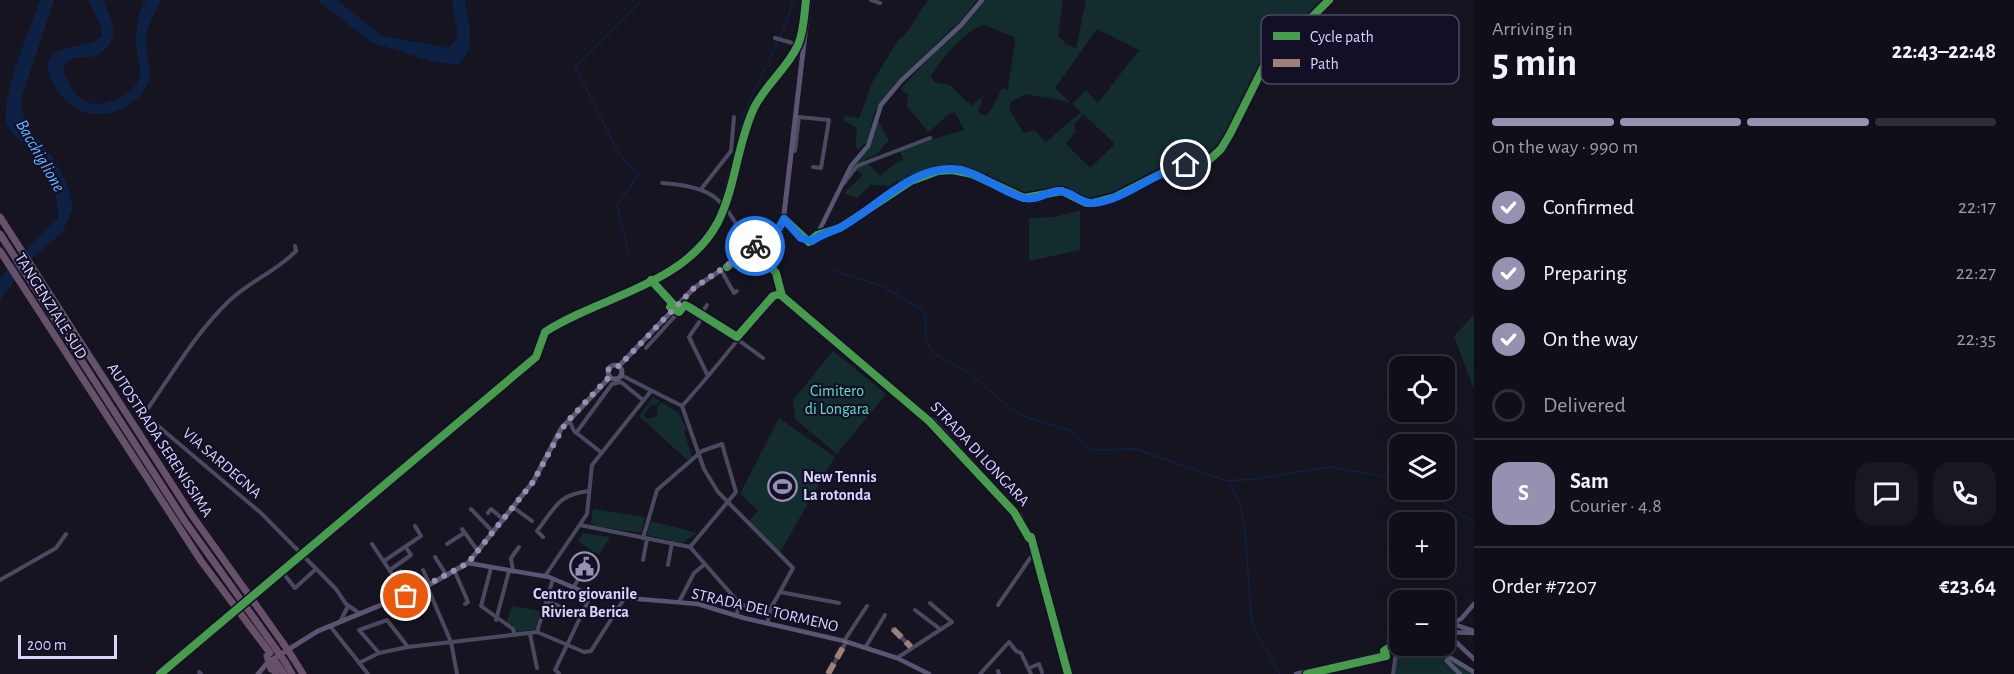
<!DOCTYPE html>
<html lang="en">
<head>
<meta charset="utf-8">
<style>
	body { margin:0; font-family:"Alegreya Sans",sans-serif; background:#191822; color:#f1f3f6; height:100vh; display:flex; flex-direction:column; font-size:22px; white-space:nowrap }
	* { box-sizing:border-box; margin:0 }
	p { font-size:20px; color:#9c9ca2 }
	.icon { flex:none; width:33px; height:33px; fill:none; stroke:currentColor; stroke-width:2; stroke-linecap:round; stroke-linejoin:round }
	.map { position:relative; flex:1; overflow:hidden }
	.drawer { display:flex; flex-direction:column; background:#100f19; width:540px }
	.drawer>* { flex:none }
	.buttons { position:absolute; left:1389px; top:356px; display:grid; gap:12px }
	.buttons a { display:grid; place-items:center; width:66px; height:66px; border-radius:12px; background:#100f19; box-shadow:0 6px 24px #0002,0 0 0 2px #302f38; font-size:30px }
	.scale { position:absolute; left:18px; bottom:15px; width:99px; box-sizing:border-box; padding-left:6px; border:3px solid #d9d4ff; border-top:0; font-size:16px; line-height:21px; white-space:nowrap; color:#d9d4ff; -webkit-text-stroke:4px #130f26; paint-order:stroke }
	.pin { position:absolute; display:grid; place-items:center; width:51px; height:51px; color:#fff; margin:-26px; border:3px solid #fff; border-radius:50%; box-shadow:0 2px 6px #0007 }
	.courier { position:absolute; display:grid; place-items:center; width:60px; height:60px; margin:-30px; border:4px solid #1a73e8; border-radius:50%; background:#fff; color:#222; box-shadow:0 2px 8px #0007 }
	.summary em { font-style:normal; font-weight:600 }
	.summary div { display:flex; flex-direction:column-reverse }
	.summary { display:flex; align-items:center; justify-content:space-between; height:102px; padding:0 18px }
	h1 { font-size:39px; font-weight:600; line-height:45px }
	.bar { display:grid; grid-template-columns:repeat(4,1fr); gap:9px 6px; align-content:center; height:72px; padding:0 18px }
	.bar i { height:8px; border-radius:4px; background:#302f38 }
	.bar .on { background:#9591b1 }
	.bar p { grid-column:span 4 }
	.line { display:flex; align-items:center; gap:15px; padding:0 18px; border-top:2px solid #302f38 }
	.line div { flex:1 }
	.round { display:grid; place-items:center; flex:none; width:63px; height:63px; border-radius:18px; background:#191822 }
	ol { padding:0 18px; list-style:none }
	li { display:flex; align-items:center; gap:18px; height:66px }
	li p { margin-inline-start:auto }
	li .icon { padding:6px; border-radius:50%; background:#9591b1; color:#fff; stroke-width:4 }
	li:last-child { color:#9c9ca2 }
	li i { width:33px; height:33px; border:3px solid #302f38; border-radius:50% }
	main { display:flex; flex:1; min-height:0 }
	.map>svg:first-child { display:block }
</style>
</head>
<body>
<main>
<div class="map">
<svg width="1474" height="674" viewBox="0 0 1474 674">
	<rect width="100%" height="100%" fill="#161421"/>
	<g fill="#132c2d" fill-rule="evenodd">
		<path d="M928,0H977L964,17L894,85L874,113L867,142L858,150L855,146L857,128L843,120L844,116L859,118L872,83L898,40L905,35Z"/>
		<path d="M984,0H1063L1058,36L1066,44L1076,48L1086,0H1329L1265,64L1216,150L1200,154L1190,152L1114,196L1092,204L1066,191L1022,196L974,174L945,170L905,184L897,181L890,186L870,185L857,198L844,193L863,175L853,168L872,141L877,119L889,140L876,155L864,160L880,176L894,164L903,160L899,149L964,130L955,112L949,114L929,132L907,107L908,94L902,91V87ZM985,25L1014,37L1015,40L1008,89L1002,88L992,109L985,116L978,112L984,95L971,106L950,85L934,82L931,77C936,63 970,26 985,25ZM1097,29L1139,50L1098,103L1086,90L1072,104L1081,112L1047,141H1044L1035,130L1024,133L1009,109L1011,102L1025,94L1070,102L1055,88ZM1083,114L1113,142L1114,145L1090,168L1066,144L1076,131L1074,125Z"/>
		<path d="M1080,210V250L1029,261V218L1055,217Z"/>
		<path d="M1474,315V390L1454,336Z"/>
		<path d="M833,351L886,394L837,454L795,419L793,400Z"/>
		<path d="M653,397L660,401L655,406L652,404L644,414L646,419L655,417L658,414L657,407L661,402L679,413L687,430L684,431L692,457L690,459H686L639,416Z"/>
		<path d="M779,418L835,457L780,552L747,523L758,511L740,494Z"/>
		<path d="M593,509L645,517L641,533L595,526L591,522Z"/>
		<path d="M651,521L697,533L683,543L647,535Z"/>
		<path d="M583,533L610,537L599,555L578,541Z"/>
		<path d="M512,606L540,611L536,629L519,632L506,624Z"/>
		<path d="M1405,645H1444L1450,657L1474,674H1393L1396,657Z"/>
	</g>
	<g fill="#0d2144">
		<path d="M40,0H54L22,96C20,125 36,135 51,156C62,171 70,190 73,208L62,233L33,257L0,300V279L13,262L58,218C59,195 49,167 33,151C24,142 8,134 6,120C4,88 29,31 40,0Z"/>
		<path d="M88,0H102C112,16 121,38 103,51C100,54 95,57 90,57C78,58 69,54 63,69C67,81 72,92 82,100C99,111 135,96 140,76C141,70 138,60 137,53C135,36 136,15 146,0H161C155,13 145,29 146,44C147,63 156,73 143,92C137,100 129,105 121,109C86,126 53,100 47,64C59,39 85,52 102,36V29Z"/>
		<path d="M317,0H337L382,36L448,48L458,37L452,0H465C468,24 479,48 457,65L430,61L371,42Z"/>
	</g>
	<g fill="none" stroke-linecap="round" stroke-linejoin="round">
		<g stroke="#0d2144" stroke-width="1.5">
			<path d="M737,143C745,92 781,50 793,0"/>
			<path d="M628,251L617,205L639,174L621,157L575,67L642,0"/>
			<path d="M834,271L882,286L921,309L926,316V341L935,354L968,372L1010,408L1028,418L1072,431L1091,450L1136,449L1227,481L1255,479L1329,467L1400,479"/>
			<path d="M1228,482C1251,504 1246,588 1252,621C1254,630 1274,663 1280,674"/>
			<path d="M1422,489L1474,522"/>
		</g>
		<g stroke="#4a4962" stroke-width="4">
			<path d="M871,0L880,3"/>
			<path d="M775,38L803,46"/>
			<path d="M795,151L799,117L829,120L821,168L813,167"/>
			<path d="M662,183C721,187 722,202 751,248"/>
			<path d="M844,183L857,166L930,138"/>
			<path d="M702,188L731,151L734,117"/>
			<path d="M723,203L732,169"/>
			<path d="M295,246L296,251C277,271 250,281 230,300C196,332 171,376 144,414L261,513L336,589L346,604L359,613"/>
			<path d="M721,270L734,293L737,291"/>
			<path d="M678,304L689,307L737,337"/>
			<path d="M701,314L707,305"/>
			<path d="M704,315L689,337L708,376"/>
			<path d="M737,339L763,358"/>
			<path d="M646,348L685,305"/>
			<path d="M621,375L682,406C714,371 743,333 773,296L780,294"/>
			<path d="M682,406L704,469L718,492L793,568L771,608L767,624"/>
			<path d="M569,420L574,431L602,453"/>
			<path d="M576,433L612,384L621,382L643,400"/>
			<path d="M514,508L532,521"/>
			<path d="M471,509L493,532"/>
			<path d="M488,513L491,509L504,520"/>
			<path d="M580,525L690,547"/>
			<path d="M462,529L478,551"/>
			<path d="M543,537L537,531C555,508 558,494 589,491"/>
			<path d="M643,538L657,490L702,451L722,444L736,492L690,547L740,604L769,614"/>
			<path d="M372,544L406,595"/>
			<path d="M447,544L464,533"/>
			<path d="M435,557L447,576"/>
			<path d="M643,560L647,539"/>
			<path d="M384,561L421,536L415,526"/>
			<path d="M668,565L672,543"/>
			<path d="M491,568L481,606L513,629L515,635"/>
			<path d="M390,570L411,555L407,549"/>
			<path d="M423,570L430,585"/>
			<path d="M455,572L468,602L465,604"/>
			<path d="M513,572L511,558L519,547"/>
			<path d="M283,573L295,588L316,569"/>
			<path d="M394,575L401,571"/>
			<path d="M545,576L587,514L592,465L651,391"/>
			<path d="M0,580L56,548L66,534"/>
			<path d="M427,586L451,642L457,674"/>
			<path d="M572,589L586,568"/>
			<path d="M780,592L839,603"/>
			<path d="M546,601L562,607"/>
			<path d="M679,602L694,573L705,564"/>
			<path d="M998,605L1031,557L1036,554"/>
			<path d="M915,610L940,629"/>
			<path d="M736,616L740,604"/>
			<path d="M341,620L347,608"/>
			<path d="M496,620L509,571"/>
			<path d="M330,626L368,674"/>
			<path d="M893,629L911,647"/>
			<path d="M537,632L584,652L591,651L624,599"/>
			<path d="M530,634L537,668"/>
			<path d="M844,641L867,606"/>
			<path d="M865,648L885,615"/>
			<path d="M379,653L359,630L387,620L408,647"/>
			<path d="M897,658L952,622L930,603"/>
			<path d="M359,663L379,653L408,647L537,632L553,579"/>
			<path d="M1029,668L1039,664L1042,672"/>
			<path d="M998,671L999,674"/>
			<path d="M199,672L201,674"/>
			<path d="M559,673L555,670L591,595"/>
			<path d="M828,674L846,642"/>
			<path d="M980,674L1009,642L1016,651L1021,653L1031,674"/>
			<path d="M1393,674L1396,653L1394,648"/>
		</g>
		<g stroke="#575674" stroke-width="4.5">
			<path d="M784,219L809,242L817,235L840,228L911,181L938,171L952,170L972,174L1024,198L1062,191L1086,203H1093L1115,197L1172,168L1208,161L1221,149L1230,134L1265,64L1329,0"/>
			<path d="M817,235L851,166L868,146L881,105L901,81L961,25L982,0"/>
			<path d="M754,247L776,273L782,296L934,421L1020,515L1031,537L1068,674"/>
			<path d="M468,563L549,577L591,595L698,604L744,618L844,641L897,658L929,674"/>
			<path d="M1444,624L1456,625L1474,631"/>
			<path d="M1451,624L1461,619L1474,604"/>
			<path d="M1444,632L1474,633"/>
			<path d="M1444,637L1456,642L1474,659"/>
			<path d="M1296,674L1385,653L1400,643"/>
			<path d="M1460,674L1447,661L1449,657L1474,672"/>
		</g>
		<g stroke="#5e5373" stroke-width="5">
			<circle cx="615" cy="372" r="7"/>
			<path d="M619,366L694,288L735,261L783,223L809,0"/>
			<path d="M258,674L268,662L318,631L427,586L468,563L533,482L561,429L610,377"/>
		</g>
		<g stroke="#67516a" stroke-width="7">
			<path d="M0,217L191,514L283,643"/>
			<path d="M0,234L184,520L276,649"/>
			<path d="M0,251L201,561L270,653"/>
			<path d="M293,658L303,674"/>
			<path d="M275,661L284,674"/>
			<path d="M285,662L292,674"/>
			<path d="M272,666L276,674"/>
		</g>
		<g stroke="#67516a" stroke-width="7">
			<path d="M283,643L293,658"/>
			<path d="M276,649L285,662"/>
			<path d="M267,656L271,669"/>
		</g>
		<g stroke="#9e8076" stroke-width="6" stroke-dasharray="12 6" stroke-linecap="butt">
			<path d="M893,629L911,647"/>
			<path d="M828,674L846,642"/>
		</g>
		<defs>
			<g id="cycleway">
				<path d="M784,219L809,242L817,235L840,228L911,181L938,171L952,170L972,174L1024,198L1062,191L1086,203H1093L1115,197L1172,168L1208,161L1221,149L1230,134L1265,64L1329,0"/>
				<path d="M727,267L754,247L776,273L782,296L929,421L1014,512L1029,538L1031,537L1068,674"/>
				<path d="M651,280L673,304L670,307L679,312L685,305L689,307L737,337L773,296L780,294"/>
				<path d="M160,674L536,357L545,332C600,296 684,286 718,222C736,186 737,144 754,108C765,85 787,69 798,45C804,31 804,15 806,0"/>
				<path d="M1307,674L1386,656L1384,651L1400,641"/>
			</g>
		</defs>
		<use href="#cycleway" stroke="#130f26" stroke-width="11"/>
		<use href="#cycleway" stroke="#469c4c" stroke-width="8"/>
	</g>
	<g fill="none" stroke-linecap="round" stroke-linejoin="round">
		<path stroke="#9591b1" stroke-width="6" stroke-dasharray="0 10.8" d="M406,596L468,563L533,482L565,424L610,376L608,370L611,367L619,366L694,288L755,246"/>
		<path stroke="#1a73e8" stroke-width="8" d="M755,246L779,228L784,219L801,238L812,241C821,234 832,232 843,226C879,206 915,162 961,170C983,175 1002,192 1024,198C1036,201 1048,191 1059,191C1072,191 1080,204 1093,203C1126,200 1153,172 1186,165"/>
	</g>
	<defs>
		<symbol id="stadium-ring" viewBox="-11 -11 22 22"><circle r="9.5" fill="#130f26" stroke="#9591b1" stroke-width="1.5"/><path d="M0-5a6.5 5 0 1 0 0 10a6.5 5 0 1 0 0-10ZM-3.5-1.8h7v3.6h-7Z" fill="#9591b1"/></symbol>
		<symbol id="civic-ring" viewBox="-11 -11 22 22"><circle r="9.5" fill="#130f26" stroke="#9591b1" stroke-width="1.5"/><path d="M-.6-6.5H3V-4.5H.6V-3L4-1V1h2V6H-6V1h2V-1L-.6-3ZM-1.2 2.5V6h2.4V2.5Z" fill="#9591b1"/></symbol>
	</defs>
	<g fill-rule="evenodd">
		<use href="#stadium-ring" x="766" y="470" width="33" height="33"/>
		<use href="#civic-ring" x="568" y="550" width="33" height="33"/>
	</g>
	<g text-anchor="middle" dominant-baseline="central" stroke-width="4.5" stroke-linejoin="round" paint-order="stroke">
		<g font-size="16" fill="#d9d4ff" stroke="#130f26">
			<text transform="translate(51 306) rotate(58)">TANGENZIALE SUD</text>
			<text transform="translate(160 440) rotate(57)">AUTOSTRADA SERENISSIMA</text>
			<text transform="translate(980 454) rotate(47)">STRADA DI LONGARA</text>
			<text transform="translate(222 463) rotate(41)">VIA SARDEGNA</text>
			<text transform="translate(765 610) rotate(13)">STRADA DEL TORMENO</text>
		</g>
		<g font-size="16" fill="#5fe0c0" stroke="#130f26">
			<text x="837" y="391">Cimitero<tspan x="837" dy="18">di Longara</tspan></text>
		</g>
		<g font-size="16" font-weight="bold" fill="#d9d4ff" stroke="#130f26" text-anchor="start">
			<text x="803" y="477">New Tennis<tspan x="803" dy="18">La rotonda</tspan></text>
			<text x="585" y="594" text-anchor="middle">Centro giovanile<tspan x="585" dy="18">Riviera Berica</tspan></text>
		</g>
		<g font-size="18" font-style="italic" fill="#62b6ff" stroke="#130f26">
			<text transform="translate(40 156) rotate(60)">Bacchiglione</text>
		</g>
	</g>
	<rect x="1261" y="15" width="198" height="69" rx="9" fill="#130f26" stroke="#4e4a67" stroke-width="1.5"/>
	<rect x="1273" y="32" width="27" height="8" fill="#469c4c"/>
	<rect x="1273" y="59" width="27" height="8" fill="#9e8076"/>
	<g font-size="16" fill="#d9d4ff">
		<text x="1310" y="42">Cycle path</text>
		<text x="1310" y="69">Path</text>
	</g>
</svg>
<div class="buttons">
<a><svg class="icon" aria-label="locate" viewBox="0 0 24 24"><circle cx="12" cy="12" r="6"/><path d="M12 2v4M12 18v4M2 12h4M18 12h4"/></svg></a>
<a><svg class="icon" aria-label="layers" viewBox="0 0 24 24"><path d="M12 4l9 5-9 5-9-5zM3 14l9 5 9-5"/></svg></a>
<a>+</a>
<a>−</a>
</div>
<div class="scale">200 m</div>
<div class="pin" style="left:406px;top:596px;background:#ea580c"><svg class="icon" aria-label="bag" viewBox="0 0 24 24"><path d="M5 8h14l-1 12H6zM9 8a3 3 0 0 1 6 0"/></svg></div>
<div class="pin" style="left:1186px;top:165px;background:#1f2937"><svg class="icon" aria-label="home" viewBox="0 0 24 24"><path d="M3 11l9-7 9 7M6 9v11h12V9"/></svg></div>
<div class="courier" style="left:755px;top:246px"><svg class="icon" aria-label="bike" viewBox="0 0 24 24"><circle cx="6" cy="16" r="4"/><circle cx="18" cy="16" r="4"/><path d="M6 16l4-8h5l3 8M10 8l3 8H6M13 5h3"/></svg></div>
</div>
<section class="drawer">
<div class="summary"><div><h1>5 min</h1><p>Arriving in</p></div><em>22:43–22:48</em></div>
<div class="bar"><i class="on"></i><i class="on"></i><i class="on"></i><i></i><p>On the way · 990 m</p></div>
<ol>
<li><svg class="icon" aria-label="check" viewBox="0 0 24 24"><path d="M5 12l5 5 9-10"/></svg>Confirmed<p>22:17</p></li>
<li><svg class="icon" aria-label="check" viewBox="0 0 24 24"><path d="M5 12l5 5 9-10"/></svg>Preparing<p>22:27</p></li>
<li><svg class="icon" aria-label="check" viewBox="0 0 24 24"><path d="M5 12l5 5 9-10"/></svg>On the way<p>22:35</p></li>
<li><i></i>Delivered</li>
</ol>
<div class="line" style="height:108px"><b class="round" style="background:#9591b1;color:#fff">S</b><div><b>Sam</b><p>Courier · 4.8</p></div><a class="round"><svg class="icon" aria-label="chat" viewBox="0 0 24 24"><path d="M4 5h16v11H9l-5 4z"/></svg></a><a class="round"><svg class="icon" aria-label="phone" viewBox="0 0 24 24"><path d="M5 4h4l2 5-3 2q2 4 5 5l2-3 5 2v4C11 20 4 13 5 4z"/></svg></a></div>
<div class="line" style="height:78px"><div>Order #7207</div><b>€23.64</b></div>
</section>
</main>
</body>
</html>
